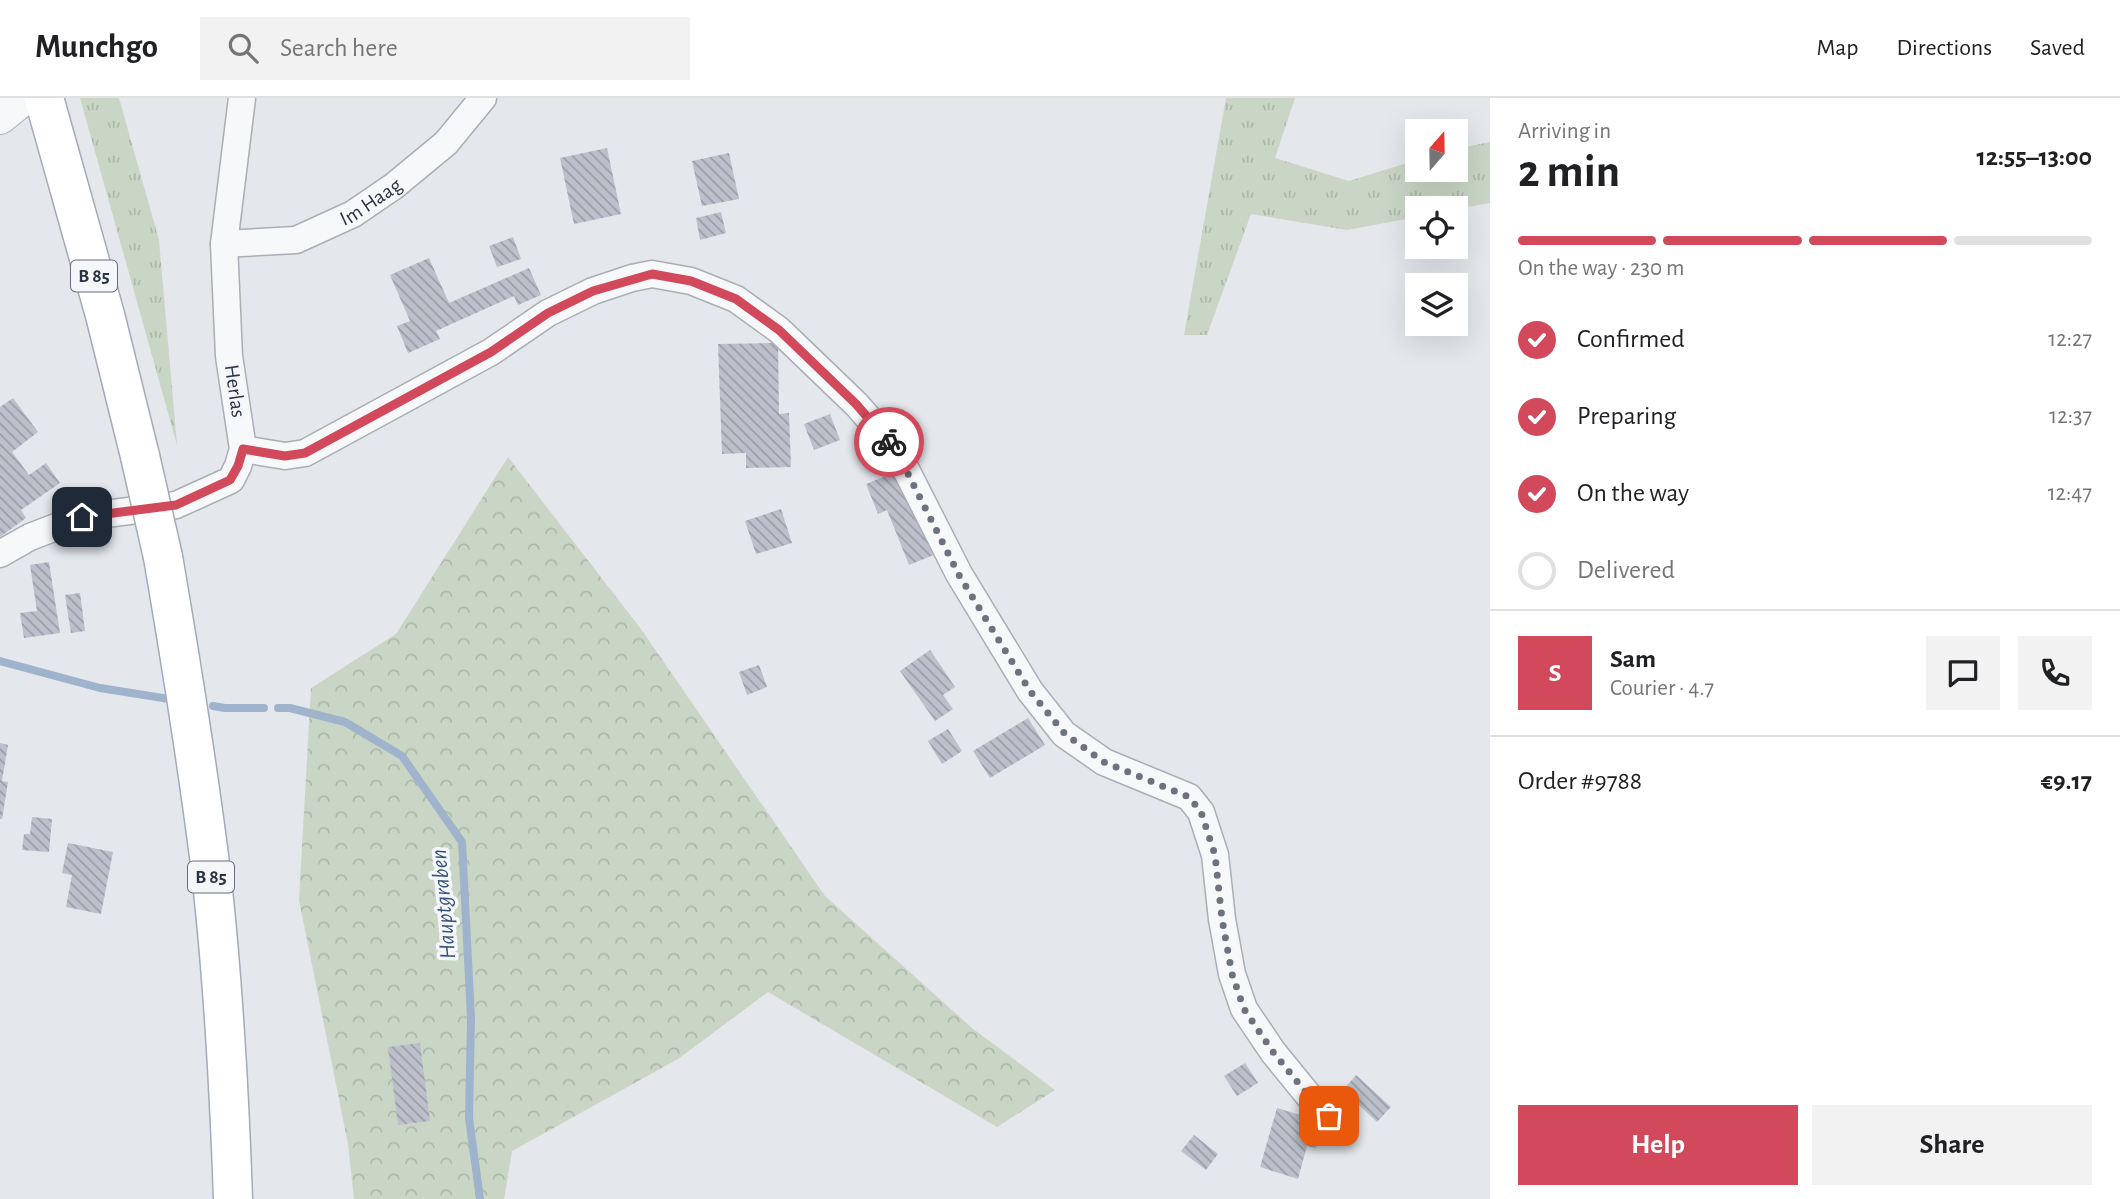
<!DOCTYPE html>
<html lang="en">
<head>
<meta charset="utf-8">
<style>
	body { margin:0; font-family:"Alegreya Sans",sans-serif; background:#f2f2f2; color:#202124; height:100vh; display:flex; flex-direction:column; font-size:26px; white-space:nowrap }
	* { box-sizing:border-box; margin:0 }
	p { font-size:23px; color:#757577 }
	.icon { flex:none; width:38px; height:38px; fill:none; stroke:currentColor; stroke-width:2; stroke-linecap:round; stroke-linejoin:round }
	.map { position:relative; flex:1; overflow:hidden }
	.details { display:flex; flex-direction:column; background:#fff; width:630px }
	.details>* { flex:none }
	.needle { width:46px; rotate:20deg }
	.buttons { position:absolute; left:1405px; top:21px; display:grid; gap:14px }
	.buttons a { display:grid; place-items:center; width:63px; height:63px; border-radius:0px; background:#fff; box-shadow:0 7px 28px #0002; font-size:35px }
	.pin { position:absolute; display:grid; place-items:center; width:60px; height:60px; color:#fff; margin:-30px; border-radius:14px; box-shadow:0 4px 10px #0006 }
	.courier { position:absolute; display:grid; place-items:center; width:70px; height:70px; margin:-35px; border:5px solid #d1495b; border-radius:50%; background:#fff; color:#222; box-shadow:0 2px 9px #0007 }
	.summary em { font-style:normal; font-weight:700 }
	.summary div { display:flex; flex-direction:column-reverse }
	.summary { display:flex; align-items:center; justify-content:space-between; height:119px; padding:0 28px }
	h1 { font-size:46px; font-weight:700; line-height:52px }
	.bar { display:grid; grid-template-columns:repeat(4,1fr); gap:10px 7px; align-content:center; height:84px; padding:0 28px }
	.bar i { height:9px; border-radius:5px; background:#e0e0e0 }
	.bar .on { background:#d1495b }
	.bar p { grid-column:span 4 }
	.line { display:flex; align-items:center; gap:18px; padding:0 28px; border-top:2px solid #e0e0e0 }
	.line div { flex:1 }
	.round { display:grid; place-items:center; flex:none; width:74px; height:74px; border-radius:0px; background:#f2f2f2 }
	ol { padding:0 28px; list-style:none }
	li { display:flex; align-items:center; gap:21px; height:77px }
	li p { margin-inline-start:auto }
	li .icon { padding:7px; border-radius:50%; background:#d1495b; color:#fff; stroke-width:4 }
	li:last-child { color:#757577 }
	li i { width:38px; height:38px; border:4px solid #e0e0e0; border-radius:50% }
	.button { display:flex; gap:14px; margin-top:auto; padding:14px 28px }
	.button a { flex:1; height:80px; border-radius:0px; background:#d1495b; color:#fff; font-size:28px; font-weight:700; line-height:80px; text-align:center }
	.button a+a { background:#f2f2f2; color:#202124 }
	header { display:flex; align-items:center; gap:42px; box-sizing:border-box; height:98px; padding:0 35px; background:#fff; border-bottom:2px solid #e0e0e0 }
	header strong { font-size:33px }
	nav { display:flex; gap:38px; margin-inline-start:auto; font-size:24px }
	.search { width:490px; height:63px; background:#f2f2f2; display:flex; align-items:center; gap:18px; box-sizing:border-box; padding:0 24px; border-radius:0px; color:#757577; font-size:26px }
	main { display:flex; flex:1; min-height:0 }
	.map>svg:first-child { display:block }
</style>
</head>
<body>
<header>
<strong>Munchgo</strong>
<div class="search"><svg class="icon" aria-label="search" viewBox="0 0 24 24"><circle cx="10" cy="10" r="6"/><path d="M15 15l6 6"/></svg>Search here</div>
<nav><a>Map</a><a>Directions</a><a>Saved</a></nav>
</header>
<main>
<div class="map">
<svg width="1490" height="1101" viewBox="0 0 1490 1101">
	<defs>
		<pattern id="grass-tufts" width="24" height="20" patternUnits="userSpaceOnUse" patternTransform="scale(1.75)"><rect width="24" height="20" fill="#c9d6c5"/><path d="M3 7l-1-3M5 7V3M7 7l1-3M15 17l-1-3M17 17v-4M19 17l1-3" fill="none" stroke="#adb8ab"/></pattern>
		<pattern id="forest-crowns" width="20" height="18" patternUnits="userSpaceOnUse" patternTransform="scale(1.75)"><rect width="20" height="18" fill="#c9d6c5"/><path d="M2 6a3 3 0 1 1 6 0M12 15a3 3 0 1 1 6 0" fill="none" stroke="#adb8ab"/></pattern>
		<pattern id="building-back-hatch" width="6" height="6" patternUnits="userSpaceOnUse" patternTransform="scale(1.75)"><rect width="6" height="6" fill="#bbc0ca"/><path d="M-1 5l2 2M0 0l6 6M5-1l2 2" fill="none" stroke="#989da6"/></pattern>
	</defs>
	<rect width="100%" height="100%" fill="#e4e7ec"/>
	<g fill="url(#grass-tufts)">
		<path d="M80,0H119L159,142L177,347Z"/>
		<path d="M1226,0H1295L1275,60L1349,83L1417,62L1418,72H1456V51L1490,44V105L1456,111L1418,110L1417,119L1347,132L1251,116L1207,237H1184Z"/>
	</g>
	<path fill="url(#forest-crowns)" d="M508,359L641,531L825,798L972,930L1055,992L997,1029L768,894L678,961L512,1053L504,1101H354L348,1046L299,802L311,590L396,536Z"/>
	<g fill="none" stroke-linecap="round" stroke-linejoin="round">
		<g stroke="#9fb4cc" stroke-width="8">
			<path d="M0,563L100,590L169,601"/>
			<path d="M213,608L225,610H264"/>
			<path d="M278,610H290L345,624L402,658L462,744L471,920L469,1020L480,1101"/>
		</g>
	</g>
	<g fill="url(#building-back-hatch)">
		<path d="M607,50L621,116L574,126L560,60Z"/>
		<path d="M729,55L739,101L702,108L692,63Z"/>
		<path d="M721,114L726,135L700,142L696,120Z"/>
		<path d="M513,139L521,161L497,169L489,148Z"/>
		<path d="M429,160L449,205L529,170L541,197L518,207L514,198L436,233L440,241L408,255L397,228L410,223L390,177Z"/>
		<path d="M778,245L779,316L789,315L791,369L746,370V355L722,356L718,246Z"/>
		<path d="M13,300L38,334L12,354L29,377L46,365L60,385L21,412L26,420L0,439V309Z"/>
		<path d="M830,316L840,342L814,352L804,326Z"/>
		<path d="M901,372L936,456L909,467L887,412L878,416L866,386Z"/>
		<path d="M781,411L792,445L756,456L745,423Z"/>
		<path d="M49,464L60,535L24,540L20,515L37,513L30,467Z"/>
		<path d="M80,495L85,533L71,535L65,497Z"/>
		<path d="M930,552L955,589L943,597L953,611L935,623L900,573Z"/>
		<path d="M759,567L767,589L747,597L739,574Z"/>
		<path d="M1028,620L1045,647L990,680L973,653Z"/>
		<path d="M948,631L962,653L942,666L928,643Z"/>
		<path d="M0,645L8,647L2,683L8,684L2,721H0Z"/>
		<path d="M32,719L52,721L49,754L22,752L24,736H30Z"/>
		<path d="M68,745L113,754L101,816L66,809L72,777L62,775Z"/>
		<path d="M420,945L430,1023L398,1027L388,949Z"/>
		<path d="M1245,965L1258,985L1237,998L1224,978Z"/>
		<path d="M1356,977L1391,1009L1377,1024L1343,992Z"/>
		<path d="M1277,1010L1324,1024L1316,1050L1307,1048L1298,1081L1260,1069Z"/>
		<path d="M1194,1037L1218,1056L1206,1072L1181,1053Z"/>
	</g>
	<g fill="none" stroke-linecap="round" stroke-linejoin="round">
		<defs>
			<g id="minor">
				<path id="s1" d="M224,146L296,142L353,116L394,88L446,45L483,0"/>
				<path d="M243,351L285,358L305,355L491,254L548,215L593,193L632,180L652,176L691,183L736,201L779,232L856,306L895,350L959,476L1030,593L1064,636L1104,664L1189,699L1201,714L1215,757L1222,821L1232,876L1244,911L1273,954L1317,1008L1340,1029"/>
				<path d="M0,456L30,439L82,419L176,407L231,382L238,368L243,351L229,258L224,146L242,0"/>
			</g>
			<path id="tertiary" d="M0,20L25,0"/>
			<g id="primary">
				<path d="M44,0L105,217L140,358"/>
				<path d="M163,459C180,558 196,658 209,758C223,872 229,986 233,1101"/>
			</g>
		</defs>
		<use href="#minor" stroke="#a9aeb7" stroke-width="29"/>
		<use href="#tertiary" stroke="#a9aeb7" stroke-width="34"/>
		<use href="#primary" stroke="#a3abb8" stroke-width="41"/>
		<use href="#minor" stroke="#f7f8fa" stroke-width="26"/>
		<use href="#tertiary" stroke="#f7f8fa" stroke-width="32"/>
		<use href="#primary" stroke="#fff" stroke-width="38"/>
		<defs>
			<path id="primary-bridge" d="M140,358L163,459"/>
		</defs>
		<use href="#primary-bridge" stroke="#a3abb8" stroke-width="41" stroke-linecap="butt"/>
		<use href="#primary-bridge" stroke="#fff" stroke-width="38"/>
	</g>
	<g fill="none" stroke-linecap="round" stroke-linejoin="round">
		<path stroke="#6c737f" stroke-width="7" stroke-dasharray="0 12.6" d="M889,344L895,350L959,477L1030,593L1065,636L1104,664L1189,699L1201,714L1215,757L1222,821L1232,876L1244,911L1273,954L1317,1008L1329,1018"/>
		<path stroke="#d1495b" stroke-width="9" d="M82,419L176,407L230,382L238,368L243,351L285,358L305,355L491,254L548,215L593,193L652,176L691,183L736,201L779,232L856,306L889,344"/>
	</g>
	<g text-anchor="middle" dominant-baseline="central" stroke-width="7" stroke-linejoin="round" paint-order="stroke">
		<g fill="#f4f6f9" stroke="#676e7b" stroke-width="2">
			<rect x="71" y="162.5" width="46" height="31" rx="5"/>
			<rect x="188" y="763.5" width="46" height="31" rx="5"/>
		</g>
		<g font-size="19" font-weight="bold" fill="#2b3445">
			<text x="94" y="178">B 85</text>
			<text x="211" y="779">B 85</text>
		</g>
		<g font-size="21" fill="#2b3445" stroke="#f4f6f9">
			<text stroke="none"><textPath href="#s1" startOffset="156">Im Haag</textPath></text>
			<text transform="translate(235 293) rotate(82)">Herlas</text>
		</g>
		<g font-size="23" font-style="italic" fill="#34527a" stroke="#f4f6f9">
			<text transform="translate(444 806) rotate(-95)">Hauptgraben</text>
		</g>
	</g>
</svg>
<div class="buttons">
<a><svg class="needle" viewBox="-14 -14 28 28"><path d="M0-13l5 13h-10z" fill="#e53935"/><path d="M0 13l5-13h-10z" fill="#757577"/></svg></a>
<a><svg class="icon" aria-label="locate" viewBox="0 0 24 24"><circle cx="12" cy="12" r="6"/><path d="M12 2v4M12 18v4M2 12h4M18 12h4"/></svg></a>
<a><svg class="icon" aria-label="layers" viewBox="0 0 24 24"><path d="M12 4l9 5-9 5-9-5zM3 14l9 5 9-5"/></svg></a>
</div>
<div class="pin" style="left:1329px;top:1018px;background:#ea580c"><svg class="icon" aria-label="bag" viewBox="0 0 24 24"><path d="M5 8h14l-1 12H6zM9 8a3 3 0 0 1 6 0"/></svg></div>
<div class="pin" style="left:82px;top:419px;background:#1f2937"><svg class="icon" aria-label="home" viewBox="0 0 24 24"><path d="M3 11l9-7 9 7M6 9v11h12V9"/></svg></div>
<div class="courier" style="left:889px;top:344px"><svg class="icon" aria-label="bike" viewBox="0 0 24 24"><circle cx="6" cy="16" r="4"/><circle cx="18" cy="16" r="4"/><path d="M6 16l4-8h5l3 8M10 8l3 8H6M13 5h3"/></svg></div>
</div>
<section class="details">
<div class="summary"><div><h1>2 min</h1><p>Arriving in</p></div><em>12:55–13:00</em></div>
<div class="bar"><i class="on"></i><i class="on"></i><i class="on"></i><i></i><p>On the way · 230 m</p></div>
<ol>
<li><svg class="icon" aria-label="check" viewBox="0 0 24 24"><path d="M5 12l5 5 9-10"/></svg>Confirmed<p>12:27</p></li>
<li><svg class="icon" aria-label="check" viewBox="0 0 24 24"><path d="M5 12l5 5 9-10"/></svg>Preparing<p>12:37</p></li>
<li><svg class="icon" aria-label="check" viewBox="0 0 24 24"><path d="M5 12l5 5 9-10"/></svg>On the way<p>12:47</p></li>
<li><i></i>Delivered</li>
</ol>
<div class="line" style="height:126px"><b class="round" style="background:#d1495b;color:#fff">S</b><div><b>Sam</b><p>Courier · 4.7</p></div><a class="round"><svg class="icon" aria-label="chat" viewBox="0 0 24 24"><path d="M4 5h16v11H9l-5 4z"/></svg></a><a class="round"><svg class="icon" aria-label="phone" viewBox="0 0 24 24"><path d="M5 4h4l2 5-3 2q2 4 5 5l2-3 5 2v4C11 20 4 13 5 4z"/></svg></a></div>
<div class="line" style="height:91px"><div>Order #9788</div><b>€9.17</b></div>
<div class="button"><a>Help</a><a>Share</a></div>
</section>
</main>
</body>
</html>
